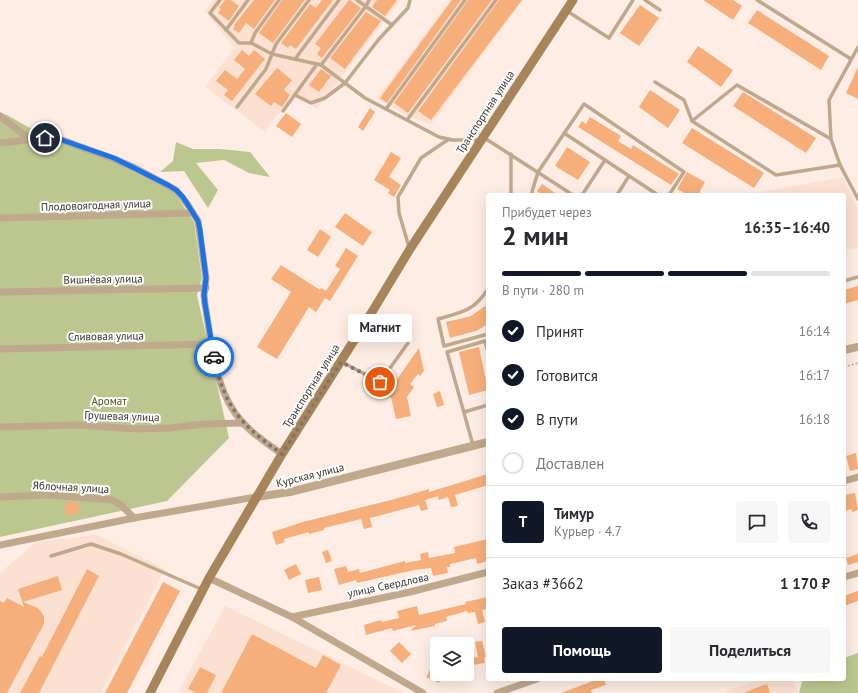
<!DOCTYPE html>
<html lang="ru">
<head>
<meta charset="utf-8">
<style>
	body { margin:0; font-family:"PT Sans",sans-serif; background:#f7f7f7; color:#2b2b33; height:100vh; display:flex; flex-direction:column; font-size:15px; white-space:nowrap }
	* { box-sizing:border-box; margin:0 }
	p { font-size:13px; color:#7c7c81 }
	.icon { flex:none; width:22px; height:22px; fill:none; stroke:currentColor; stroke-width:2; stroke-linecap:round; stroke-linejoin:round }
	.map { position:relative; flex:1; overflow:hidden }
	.details { position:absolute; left:486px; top:193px; width:360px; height:488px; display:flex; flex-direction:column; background:#fff; border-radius:4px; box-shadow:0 4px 16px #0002 }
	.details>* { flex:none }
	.buttons { position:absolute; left:430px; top:637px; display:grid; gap:8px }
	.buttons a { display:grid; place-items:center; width:44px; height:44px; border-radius:4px; background:#fff; box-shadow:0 4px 16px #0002; font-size:20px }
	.pin { position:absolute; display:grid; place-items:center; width:34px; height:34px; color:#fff; margin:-17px; border:2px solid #fff; border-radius:50%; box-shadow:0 1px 4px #0007 }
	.courier { position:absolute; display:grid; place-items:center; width:40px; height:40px; margin:-20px; border:3px solid #1a73e8; border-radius:50%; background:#fff; color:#222; box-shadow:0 1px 5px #0007 }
	.bubble { position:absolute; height:28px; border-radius:4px; background:#fff; box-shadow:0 4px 16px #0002; font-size:13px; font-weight:600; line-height:28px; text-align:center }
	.summary em { font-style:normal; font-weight:600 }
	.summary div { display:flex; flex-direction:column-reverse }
	.summary { display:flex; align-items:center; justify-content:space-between; height:68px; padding:0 16px }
	h1 { font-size:26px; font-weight:600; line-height:30px }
	.bar { display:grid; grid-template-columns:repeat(4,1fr); gap:6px 4px; align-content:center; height:48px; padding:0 16px }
	.bar i { height:5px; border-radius:3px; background:#e1e1e2 }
	.bar .active { background:#111827 }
	.bar p { grid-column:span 4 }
	.line { display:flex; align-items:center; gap:10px; padding:0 16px; border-top:1px solid #e1e1e2 }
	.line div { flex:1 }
	.round { display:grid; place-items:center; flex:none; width:42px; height:42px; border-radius:4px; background:#f7f7f7 }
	ol { padding:0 16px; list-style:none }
	li { display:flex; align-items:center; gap:12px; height:44px }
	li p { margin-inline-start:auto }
	li .icon { padding:4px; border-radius:50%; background:#111827; color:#fff; stroke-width:4 }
	li:last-child { color:#7c7c81 }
	li i { width:22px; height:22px; border:2px solid #e1e1e2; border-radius:50% }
	.button { display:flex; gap:8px; margin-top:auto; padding:8px 16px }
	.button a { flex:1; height:46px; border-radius:4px; background:#111827; color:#fff; font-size:16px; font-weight:600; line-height:46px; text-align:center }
	.button a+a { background:#f7f7f7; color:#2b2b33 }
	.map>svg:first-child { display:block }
</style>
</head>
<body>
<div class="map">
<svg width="858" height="693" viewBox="0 0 858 693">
	<rect width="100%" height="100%" fill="#fdede4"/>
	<g fill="#fce1d2">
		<path d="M214,0H400L317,109L295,93L265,132L205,87L234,48L205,11Z"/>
		<path d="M450,0H523L431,124L407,116L377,98Z"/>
		<path d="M843,177L858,210V248L844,250V195H756L757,193Z"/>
		<path d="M97,535L165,569L101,693H0V573L36,542Z"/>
		<path d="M225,606L404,693H178Z"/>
		<path d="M761,679H793L798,693H721Z"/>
	</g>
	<g fill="#bcc790">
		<path d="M0,113L7,115L42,135L111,160L173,191L194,222L202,278L197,295L229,438L167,501L0,537Z"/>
		<path d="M176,142L193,149H220L250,152L270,177L249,173L224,160L196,163L218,190L208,208L184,171L160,172L173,161Z"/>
		<path d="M858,653V693H799L802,682L804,679H844V658Z"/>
	</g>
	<g fill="#f6af7b">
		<path d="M225,0H231L239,6L229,21L218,13L221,9L219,8Z"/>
		<path d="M254,0H275L254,29L246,23L239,33L233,29L235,26L234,25Z"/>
		<path d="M282,0H305L273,43L259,33Z"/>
		<path d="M322,0H333L296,49L290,45L288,48L281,43L310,4L316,8Z"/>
		<path d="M349,0H350L361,8L322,58L317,54L321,48L315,44Z"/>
		<path d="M377,0H397L385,16L372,7Z"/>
		<path d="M452,0H461L387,103L380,98Z"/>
		<path d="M468,0H492L408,113L394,103Z"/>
		<path d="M499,0H522L431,120L418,111Z"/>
		<path d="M703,0H733L742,6L733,20Z"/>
		<path d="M640,5L659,18L639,46L620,33Z"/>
		<path d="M757,10L829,56L821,70L748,23Z"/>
		<path d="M366,12L381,21L345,69L330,58Z"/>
		<path d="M698,46L733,70L721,87L687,62Z"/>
		<path d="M242,50L249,56L254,50L265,59L232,101L224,95L228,90L216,81L225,70L237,79L245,69L234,60Z"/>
		<path d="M858,67V99L846,93Z"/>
		<path d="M277,68L292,80L284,90L290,95L282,107L274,102L271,106L255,94Z"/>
		<path d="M321,69L331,76L319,92L309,85Z"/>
		<path d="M650,90L680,110L668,128L639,107Z"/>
		<path d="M743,92L816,138L806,153L733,106Z"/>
		<path d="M370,108L375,112L363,131L358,127Z"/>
		<path d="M286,113L301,124L292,137L276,126Z"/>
		<path d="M590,117L621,136L618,141L631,149L633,145L679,174L671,185L578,127L582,121L586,124Z"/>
		<path d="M692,128L764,173L754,188L682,143Z"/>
		<path d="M567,147L590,162L578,180L555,166Z"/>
		<path d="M391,152L401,158L389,177L401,185L394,197L388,193L390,190L374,180Z"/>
		<path d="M687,172L705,182L698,195H688L677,189Z"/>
		<path d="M542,184L558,195H542L537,191Z"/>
		<path d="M345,213L372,232L363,246L335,227Z"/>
		<path d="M320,229L331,237L318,257L307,250Z"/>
		<path d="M346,248L358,256L330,301L325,298L316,312L309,307L277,359L257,347L291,292L271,279L281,265L320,290L321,288L326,291L340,269L335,266Z"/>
		<path d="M858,286V300L844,304V290Z"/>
		<path d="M488,304V324L476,331L450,338L446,322L471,316Z"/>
		<path d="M479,347L488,390L469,395L459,352Z"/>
		<path d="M419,348L424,371L420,376L418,374L410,384L414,387L407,397L411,416L396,419L391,397L383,399Z"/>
		<path d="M440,391L444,405L437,407L433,394Z"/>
		<path d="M856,453L858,469L850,471L846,456Z"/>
		<path d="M488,474V485L455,495L458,506L451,507L448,497L439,500L438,496L425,500L428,509L421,511L419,505L370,518L372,527L364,529L361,519L324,528V530L309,534V532L284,539L285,542L276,545L272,532L303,522L395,499L429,489V492Z"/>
		<path d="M855,493L858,510L852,512V509L844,511V495Z"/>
		<path d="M73,502H78L79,513L66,516L64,503Z"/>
		<path d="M488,539V561L477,564L476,558L450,564V567H447L448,573L433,576L431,568L414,570L357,583L356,580L339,585L334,569L346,566L348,572L359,569L360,573L405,561V563L421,560L420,554L428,552L429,558L455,553L454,547Z"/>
		<path d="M328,550L332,561L326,563L322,552Z"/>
		<path d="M858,554V562L848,565L846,558Z"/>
		<path d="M296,564L301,574L289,580L284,570Z"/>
		<path d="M87,569L99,576L39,693H20L40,656L42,657Z"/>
		<path d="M58,576L62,590L23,602L38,608L42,613L44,617V624L7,693H0V601L4,603L7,598L24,607L18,589Z"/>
		<path d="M319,577L322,590L308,593L305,580Z"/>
		<path d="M163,582L180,591L127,693H105Z"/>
		<path d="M858,591V601L844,606V596Z"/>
		<path d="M488,597V609L482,610L485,622L478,624L475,612L468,613L467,611L446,617L447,621L435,624V626L410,631L416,625L393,631L392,628L366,635L364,625L381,620L382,622L399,618L397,611L417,606L419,615L466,604L465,602Z"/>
		<path d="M252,634L316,668L323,655L341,665L326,693H221Z"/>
		<path d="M482,641L486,657H484L485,663L467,666V659L478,657L475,642Z"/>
		<path d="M399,642L411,654L402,663L390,651Z"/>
		<path d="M432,666L437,668V674H443L439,683L426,677Z"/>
		<path d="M200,667L216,675L207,693H196L188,689Z"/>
		<path d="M598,679H604L606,685L591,690L592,693H561Z"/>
		<path d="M767,684L770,693H746L745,692Z"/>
	</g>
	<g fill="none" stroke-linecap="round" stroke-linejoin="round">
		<path stroke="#aea29b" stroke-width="1.5" stroke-dasharray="2 2" stroke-linecap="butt" d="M844,367L858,363"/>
		<g stroke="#c0a88c" stroke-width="3.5">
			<path d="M220,0L210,13L239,43H251L272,54L321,65L365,98L439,137L452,140H480"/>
			<path d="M357,0L392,25"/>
			<path d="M645,0L660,10"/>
			<path d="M757,0L851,59"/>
			<path d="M567,11L609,38L633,0"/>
			<path d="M226,30L248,0"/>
			<path d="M251,43L255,33L279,0"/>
			<path d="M858,47L829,100L831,139L840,165L858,199"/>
			<path d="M295,59L339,0"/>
			<path d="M321,65L366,6L369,0"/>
			<path d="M655,82L684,100L692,121"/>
			<path d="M295,95L311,103L325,98L345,83L379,39L408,8L410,0"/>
			<path d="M237,107L266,69L276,44L309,0"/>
			<path d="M386,109L465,0"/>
			<path d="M283,111L317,64"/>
			<path d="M407,120L496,0"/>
			<path d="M564,133L658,195"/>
			<path d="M483,137L573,195"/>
			<path d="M831,139L737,85L692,121L776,175L840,165"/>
			<path d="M511,195V154"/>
			<path d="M531,195L538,172L584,104L684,172L669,195"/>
			<path d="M582,195L605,160"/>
			<path d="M617,195L629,176"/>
			<path d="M409,247L399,213L398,197L421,158L449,139"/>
			<path d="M844,281L858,277"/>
			<path d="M488,289C473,312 462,312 438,319L444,346L488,334"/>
			<path d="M342,362L380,382L408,343"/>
			<path d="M464,412L488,405"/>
			<path d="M473,445L447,352L485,341L488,352"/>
			<path d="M51,556L91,544L121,554L201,589"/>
		</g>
		<g stroke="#c0a88c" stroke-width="7">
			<path d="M0,116L31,140"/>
			<path d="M0,143L45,138L59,139L114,159L135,168L176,190L188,205L198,221L206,278L204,295L205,304C212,344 214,392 243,423C255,436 269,445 282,454"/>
			<path d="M0,218L193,213"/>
			<path d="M0,292L206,288"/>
			<path d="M0,349L212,344"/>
			<path d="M0,427L76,425L137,429L169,428L205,424L243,423"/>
			<path d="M844,481L858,477"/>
			<path d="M0,497L48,495L113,500L121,505L134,518"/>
			<path d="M0,545L134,518L256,497"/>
			<path d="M844,577L858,573"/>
			<path d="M209,578L292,617L423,693"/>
			<path d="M292,617L410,592L488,572"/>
			<path d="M497,693L537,679"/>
		</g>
		<g stroke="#c0a88c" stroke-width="8">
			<path d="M844,350L858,347"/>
			<path d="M256,497L290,492L488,442"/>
		</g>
		<path stroke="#a7855a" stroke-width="9" d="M150,693L209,578L282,454L372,312L410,249L573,0"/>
	</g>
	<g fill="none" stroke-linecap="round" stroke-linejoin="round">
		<path stroke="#7e736e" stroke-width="4" stroke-dasharray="0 7.2" d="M214,357C224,407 241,425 282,454L341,362L380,382"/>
		<path stroke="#1a73e8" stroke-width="5" d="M45,138L59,139L114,158L168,185L176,190L183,197L198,221L200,230L206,278L204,295L205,304L214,357"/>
	</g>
	<g text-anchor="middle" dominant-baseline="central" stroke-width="4" stroke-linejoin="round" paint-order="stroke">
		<g font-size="11" fill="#3a322e" stroke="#fdfdfd">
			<text transform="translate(485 112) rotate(-57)">Транспортная улица</text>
			<text transform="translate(96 205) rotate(-2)">Плодовоягодная улица</text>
			<text transform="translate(103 279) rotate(-1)">Вишнёвая улица</text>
			<text transform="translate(106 336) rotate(-1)">Сливовая улица</text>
			<text transform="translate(311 386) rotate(-58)">Транспортная улица</text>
			<text transform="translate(122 416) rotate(2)">Грушевая улица</text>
			<text transform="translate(310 475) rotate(-14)">Курская улица</text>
			<text transform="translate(71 487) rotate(3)">Яблочная улица</text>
			<text transform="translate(388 585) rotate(-12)">улица Свердлова</text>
		</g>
		<g font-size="11" fill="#4b5419" stroke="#fdfdfd">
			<text x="109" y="401">Аромат</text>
		</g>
	</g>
</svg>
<div class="buttons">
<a><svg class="icon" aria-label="layers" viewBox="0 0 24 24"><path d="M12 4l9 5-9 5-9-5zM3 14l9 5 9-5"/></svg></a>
</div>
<div class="pin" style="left:380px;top:382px;background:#ea580c"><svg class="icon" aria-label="bag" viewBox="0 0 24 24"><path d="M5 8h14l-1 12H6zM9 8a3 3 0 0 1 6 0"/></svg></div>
<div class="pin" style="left:45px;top:138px;background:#1f2937"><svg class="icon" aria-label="home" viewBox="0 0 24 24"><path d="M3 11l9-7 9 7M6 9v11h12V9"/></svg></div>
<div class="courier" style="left:214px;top:357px"><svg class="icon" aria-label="car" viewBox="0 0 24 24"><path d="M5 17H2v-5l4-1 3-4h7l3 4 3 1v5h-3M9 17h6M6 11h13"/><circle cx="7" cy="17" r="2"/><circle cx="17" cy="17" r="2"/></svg></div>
<div class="bubble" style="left:348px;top:314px;width:64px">Магнит</div>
<section class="details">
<div class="summary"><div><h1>2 мин</h1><p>Прибудет через</p></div><em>16:35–16:40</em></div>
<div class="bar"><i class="active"></i><i class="active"></i><i class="active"></i><i></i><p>В пути · 280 m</p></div>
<ol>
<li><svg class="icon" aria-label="check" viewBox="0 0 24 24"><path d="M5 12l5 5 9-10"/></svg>Принят<p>16:14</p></li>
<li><svg class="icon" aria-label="check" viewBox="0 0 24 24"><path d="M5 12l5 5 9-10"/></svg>Готовится<p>16:17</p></li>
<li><svg class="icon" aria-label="check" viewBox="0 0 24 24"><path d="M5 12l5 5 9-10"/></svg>В пути<p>16:18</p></li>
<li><i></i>Доставлен</li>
</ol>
<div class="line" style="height:72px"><b class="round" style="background:#111827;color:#fff">Т</b><div><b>Тимур</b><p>Курьер · 4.7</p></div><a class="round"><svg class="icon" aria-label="chat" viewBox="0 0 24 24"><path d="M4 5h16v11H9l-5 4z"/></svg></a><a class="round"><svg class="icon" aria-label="phone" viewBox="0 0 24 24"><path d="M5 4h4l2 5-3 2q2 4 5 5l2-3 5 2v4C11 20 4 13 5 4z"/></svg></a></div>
<div class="line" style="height:52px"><div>Заказ #3662</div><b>1 170 ₽</b></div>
<div class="button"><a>Помощь</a><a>Поделиться</a></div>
</section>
</div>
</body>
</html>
